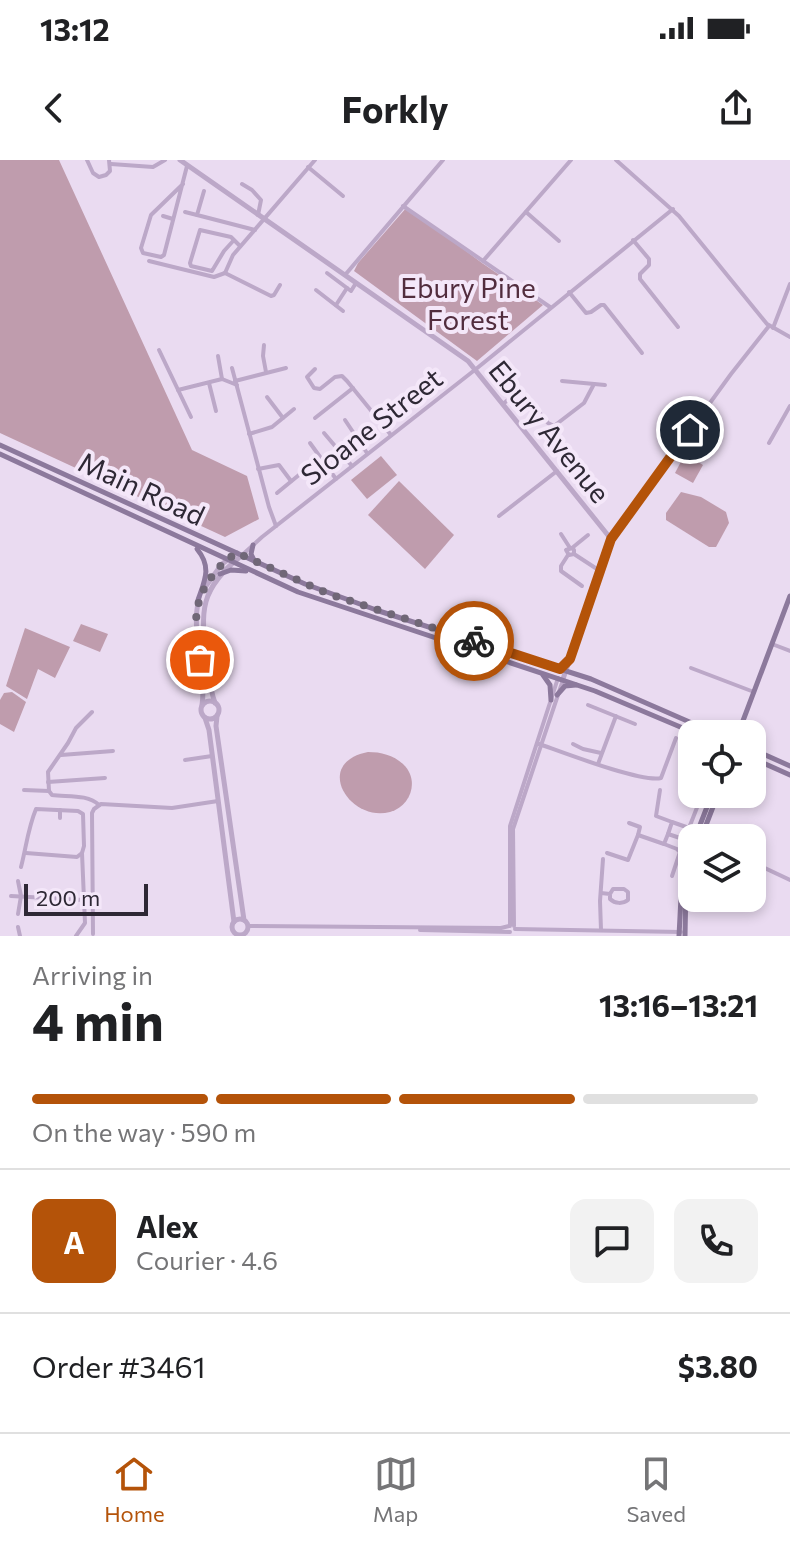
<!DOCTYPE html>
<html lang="en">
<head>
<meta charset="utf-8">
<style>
	body { margin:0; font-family:Commissioner,sans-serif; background:#f2f2f2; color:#202124; height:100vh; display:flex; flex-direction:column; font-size:30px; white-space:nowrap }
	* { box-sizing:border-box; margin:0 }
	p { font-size:26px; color:#757577 }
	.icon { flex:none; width:44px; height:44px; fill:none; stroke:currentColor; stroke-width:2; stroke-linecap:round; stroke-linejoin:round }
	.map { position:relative; height:776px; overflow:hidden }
	.side { display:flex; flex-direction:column; background:#fff; flex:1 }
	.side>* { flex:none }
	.buttons { position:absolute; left:678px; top:560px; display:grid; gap:16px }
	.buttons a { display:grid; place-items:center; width:88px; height:88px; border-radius:16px; background:#fff; box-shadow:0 4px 12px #0003; font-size:40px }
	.scale { position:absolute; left:24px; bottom:20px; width:124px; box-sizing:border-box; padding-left:8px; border:4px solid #2e2835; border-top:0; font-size:22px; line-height:28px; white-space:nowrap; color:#2e2835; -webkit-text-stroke:6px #f4e7f9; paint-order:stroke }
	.pin { position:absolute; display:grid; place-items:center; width:68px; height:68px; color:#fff; margin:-34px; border:4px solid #fff; border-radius:50%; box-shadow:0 2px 8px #0007 }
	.courier { position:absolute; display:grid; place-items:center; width:80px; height:80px; margin:-40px; border:6px solid #b45309; border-radius:50%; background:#fff; color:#222; box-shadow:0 2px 10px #0007 }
	.summary em { font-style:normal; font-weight:700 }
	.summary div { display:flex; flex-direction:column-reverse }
	.summary { display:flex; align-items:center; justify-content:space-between; height:136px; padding:0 32px }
	h1 { font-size:52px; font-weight:700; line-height:60px }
	.bar { display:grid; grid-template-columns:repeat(4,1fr); gap:12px 8px; align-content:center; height:96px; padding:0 32px }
	.bar i { height:10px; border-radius:6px; background:#e0e0e0 }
	.bar .on { background:#b45309 }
	.bar p { grid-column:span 4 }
	.line { display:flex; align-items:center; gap:20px; padding:0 32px; border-top:2px solid #e0e0e0 }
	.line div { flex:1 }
	.round { display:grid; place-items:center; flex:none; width:84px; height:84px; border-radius:16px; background:#f2f2f2 }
	.status { display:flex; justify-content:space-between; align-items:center; height:56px; padding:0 40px; background:#fff; direction:ltr }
	.status svg { height:22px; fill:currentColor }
	header { display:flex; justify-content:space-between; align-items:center; height:104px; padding:0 32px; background:#fff; font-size:36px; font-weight:700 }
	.tabs { display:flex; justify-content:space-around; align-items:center; height:112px; border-top:2px solid #e0e0e0; background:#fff; font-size:22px; color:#757577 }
	.tabs a { display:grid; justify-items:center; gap:4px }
	.tabs .on { color:#b45309 }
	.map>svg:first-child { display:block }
</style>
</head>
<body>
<div class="status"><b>13:12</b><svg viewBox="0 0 49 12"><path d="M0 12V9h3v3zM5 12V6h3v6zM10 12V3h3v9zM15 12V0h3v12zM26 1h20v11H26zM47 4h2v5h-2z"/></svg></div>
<header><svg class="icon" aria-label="back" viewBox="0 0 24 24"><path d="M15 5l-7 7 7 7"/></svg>Forkly<svg class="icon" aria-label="share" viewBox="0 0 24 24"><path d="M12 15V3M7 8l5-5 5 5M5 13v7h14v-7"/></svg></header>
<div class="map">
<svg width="790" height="776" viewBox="0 0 790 776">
	<rect width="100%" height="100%" fill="#eadbf1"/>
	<g fill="#bf9cad">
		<path d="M0,0H59L192,290L247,316L259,359L225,377L0,273Z"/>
		<path d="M407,47L482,103L543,145L477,201L354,111L358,103Z"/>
		<path d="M685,294L703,305L693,323L675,313Z"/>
		<path d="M381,296L397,315L367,339L351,320Z"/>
		<path d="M399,321L454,375L425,409L368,355Z"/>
		<path d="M681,332L701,337L726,352L729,363L716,387H709L666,360V353Z"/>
		<path d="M81,464L108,474L100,492L73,481Z"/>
		<path d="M25,468L70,487L55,518L38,509L27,539L6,526Z"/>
		<path d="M12,532L26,542L14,572L0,564V540L4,533Z"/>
		<path d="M368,592C381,592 393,595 403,604C420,620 411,646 390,652C350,663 312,603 368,592Z"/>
	</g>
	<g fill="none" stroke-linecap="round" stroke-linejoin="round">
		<g stroke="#bca8c8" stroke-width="4">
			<path d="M87,0L93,13L99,17L106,15L110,11L109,0"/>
			<path d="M616,0L679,56L767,164L790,177"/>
			<path d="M111,4L153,7L165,0"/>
			<path d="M308,7L343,36"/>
			<path d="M183,24L151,55L141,88L143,93L161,97L164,95L187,6"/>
			<path d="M242,24L252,30L261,40L258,55"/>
			<path d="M204,31L197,55L255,70"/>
			<path d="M403,46L550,147"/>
			<path d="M185,52L197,55"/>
			<path d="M526,52L559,81"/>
			<path d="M163,56L173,59"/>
			<path d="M234,80L224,91L212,111L191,106L190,103L200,70L231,77L240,86"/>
			<path d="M633,80L649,99V105L640,114V119L678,167"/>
			<path d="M149,101L214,117L225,113"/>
			<path d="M483,101L571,0"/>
			<path d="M225,113L233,95L315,0"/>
			<path d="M225,113L271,136L274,135L280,125"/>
			<path d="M327,113L351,131L356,123"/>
			<path d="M345,115L443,0"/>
			<path d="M316,130L343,151"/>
			<path d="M569,132L586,153L591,152L601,145H604L642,193"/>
			<path d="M336,145L347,128"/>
			<path d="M773,168L790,124"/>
			<path d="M264,185L263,196L266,212"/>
			<path d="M159,190L191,257"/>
			<path d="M218,196L222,219"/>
			<path d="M232,208L269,347L276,366"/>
			<path d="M315,209L307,217L314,228L320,229L335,217L342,216L347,221L391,275"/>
			<path d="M235,221L286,208"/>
			<path d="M562,221L605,225"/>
			<path d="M209,223L216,251"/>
			<path d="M178,230L222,219L237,225"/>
			<path d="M267,237L283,258"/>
			<path d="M503,244L516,233H523L548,263L554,266L584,243L594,224"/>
			<path d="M315,258L353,228"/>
			<path d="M345,260L367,293"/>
			<path d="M324,273L352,306"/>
			<path d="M249,274L272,267L294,249"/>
			<path d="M310,283L336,319"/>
			<path d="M769,283L790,246"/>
			<path d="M258,309L279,305L291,321"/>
			<path d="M277,333L305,310"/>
			<path d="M499,356L557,311"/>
			<path d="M561,374L570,388"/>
			<path d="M611,379L731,214L769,166"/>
			<path d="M572,388L588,375"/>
			<path d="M574,394L569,395L566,390L572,388L574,390V394L600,411"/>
			<path d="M568,395L561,406V411L582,426"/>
			<path d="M241,396L262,377L476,209L673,49"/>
			<path d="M772,484L790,491"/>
			<path d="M691,508L754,532"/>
			<path d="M588,545L635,564"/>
			<path d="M92,552L76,568L68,583L48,612L49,631L52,635C68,637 88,634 99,645"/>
			<path d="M539,584C562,592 642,623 661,618L676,578"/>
			<path d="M573,584L583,589L601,593"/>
			<path d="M61,595L113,591"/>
			<path d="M185,600L212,596"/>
			<path d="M598,604L616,556"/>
			<path d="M48,622L105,618"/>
			<path d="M24,630L49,631"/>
			<path d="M660,630L656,656L672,662L668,674"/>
			<path d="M60,650V658"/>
			<path d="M672,662L689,668L698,645"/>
			<path d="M629,663L640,667L638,675"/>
			<path d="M664,684L677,689L680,692L672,716"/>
			<path d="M26,693L77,697L82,693"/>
			<path d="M607,693L628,700L638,675L664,684L668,674L692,682"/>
			<path d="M752,702L790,720"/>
			<path d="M21,707C26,688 28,668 36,649L78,651L83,654L84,686L82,693L85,763L76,776"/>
			<path d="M601,733L610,734L613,729H624L628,732V740C623,744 615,744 610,739V734"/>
			<path d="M11,736L84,740"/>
			<path d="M18,754L21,736L18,721"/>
			<path d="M248,766L501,768L509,766"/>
			<path d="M510,766V666L558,518"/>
			<path d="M514,766L513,669L563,520"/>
			<path d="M18,767L20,776"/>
			<path d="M515,769L681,772"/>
			<path d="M420,770L510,772"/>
			<path d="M601,770L600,741L603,699"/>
			<path d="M93,774L92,653L94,649L101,644L172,648L218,641"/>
		</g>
		<g stroke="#bca8c8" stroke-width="5">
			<path d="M180,0L468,201L611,379L563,519"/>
			<path d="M203,430L222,404L237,393"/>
			<path d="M199,438C190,474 207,509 202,545"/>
			<circle cx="210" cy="550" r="9"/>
			<path d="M215,543C210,530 209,514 207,500C200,450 200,429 241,396"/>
			<path d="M217,556L216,566L244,760"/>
			<path d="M205,558L209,570L234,762"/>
			<circle cx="240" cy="767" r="8"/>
		</g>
		<g stroke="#8c799c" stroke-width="5">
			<path d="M0,285L305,424L379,451L591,519L717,574"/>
			<path d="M0,294L298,432L595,531L697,574"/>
			<path d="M253,385L251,394L255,402"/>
			<path d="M197,389C212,407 205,420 198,440"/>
			<path d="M220,414L231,410L246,411"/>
			<path d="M543,515L550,525L551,540"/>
			<path d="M557,535L565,526L576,525"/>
			<path d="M738,574L790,436"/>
			<path d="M752,589L790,606"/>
			<path d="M752,598L790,615"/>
			<path d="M695,678L712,634"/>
			<path d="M701,678L718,634"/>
			<path d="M679,776L682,718L692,687"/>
			<path d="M685,776L686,724L692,704"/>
		</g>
	</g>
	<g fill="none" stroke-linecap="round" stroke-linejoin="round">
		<path stroke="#706777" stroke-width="8" stroke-dasharray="0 14.4" d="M200,500C195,466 191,444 213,415C220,405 227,399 237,393L329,434L474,481"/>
		<path stroke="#b45309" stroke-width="10" d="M474,481L560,509L570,499L611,379L690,270"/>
	</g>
	<g text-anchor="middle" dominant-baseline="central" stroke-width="8" stroke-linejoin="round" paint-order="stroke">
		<g font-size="28" fill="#522d3e" stroke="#f4e7f9">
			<text x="468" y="127">Ebury Pine<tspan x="468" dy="32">Forest</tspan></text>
		</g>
		<g font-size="28" fill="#2e2835" stroke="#f4e7f9">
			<text transform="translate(371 266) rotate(-38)">Sloane Street</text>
			<text transform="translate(550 271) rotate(51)">Ebury Avenue</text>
			<text transform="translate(142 328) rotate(25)">Main Road</text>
		</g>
	</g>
</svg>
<div class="buttons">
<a><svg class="icon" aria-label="locate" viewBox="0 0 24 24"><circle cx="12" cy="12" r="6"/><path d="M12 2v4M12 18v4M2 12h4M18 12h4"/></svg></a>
<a><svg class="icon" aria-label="layers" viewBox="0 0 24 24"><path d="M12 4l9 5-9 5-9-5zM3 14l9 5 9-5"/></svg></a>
</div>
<div class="scale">200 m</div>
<div class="pin" style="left:200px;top:500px;background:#ea580c"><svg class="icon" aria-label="bag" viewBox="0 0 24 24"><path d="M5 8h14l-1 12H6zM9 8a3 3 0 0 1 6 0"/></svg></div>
<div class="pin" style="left:690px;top:270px;background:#1f2937"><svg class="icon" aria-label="home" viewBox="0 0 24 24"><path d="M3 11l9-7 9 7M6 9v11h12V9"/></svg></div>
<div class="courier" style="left:474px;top:481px"><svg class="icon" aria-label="bike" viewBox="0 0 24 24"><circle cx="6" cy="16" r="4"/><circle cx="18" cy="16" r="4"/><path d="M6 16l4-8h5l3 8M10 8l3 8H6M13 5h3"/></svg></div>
</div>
<section class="side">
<div class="summary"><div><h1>4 min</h1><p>Arriving in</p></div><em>13:16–13:21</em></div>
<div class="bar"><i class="on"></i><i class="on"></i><i class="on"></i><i></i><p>On the way · 590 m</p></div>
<div class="line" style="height:144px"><b class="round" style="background:#b45309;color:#fff">A</b><div><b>Alex</b><p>Courier · 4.6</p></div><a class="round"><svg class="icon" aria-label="chat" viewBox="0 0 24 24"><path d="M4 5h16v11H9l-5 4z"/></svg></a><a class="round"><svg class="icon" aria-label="phone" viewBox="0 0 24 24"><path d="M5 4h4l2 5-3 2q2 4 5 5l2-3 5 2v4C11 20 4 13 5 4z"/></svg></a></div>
<div class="line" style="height:104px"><div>Order #3461</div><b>$3.80</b></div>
</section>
<nav class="tabs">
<a class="on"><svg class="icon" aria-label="home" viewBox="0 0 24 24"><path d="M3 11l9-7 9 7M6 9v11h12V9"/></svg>Home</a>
<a><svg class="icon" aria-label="map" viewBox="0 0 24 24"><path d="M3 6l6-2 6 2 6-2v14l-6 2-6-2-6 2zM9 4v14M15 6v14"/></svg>Map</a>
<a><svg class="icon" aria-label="saved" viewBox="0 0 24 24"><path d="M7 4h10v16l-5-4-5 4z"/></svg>Saved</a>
</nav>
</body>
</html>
